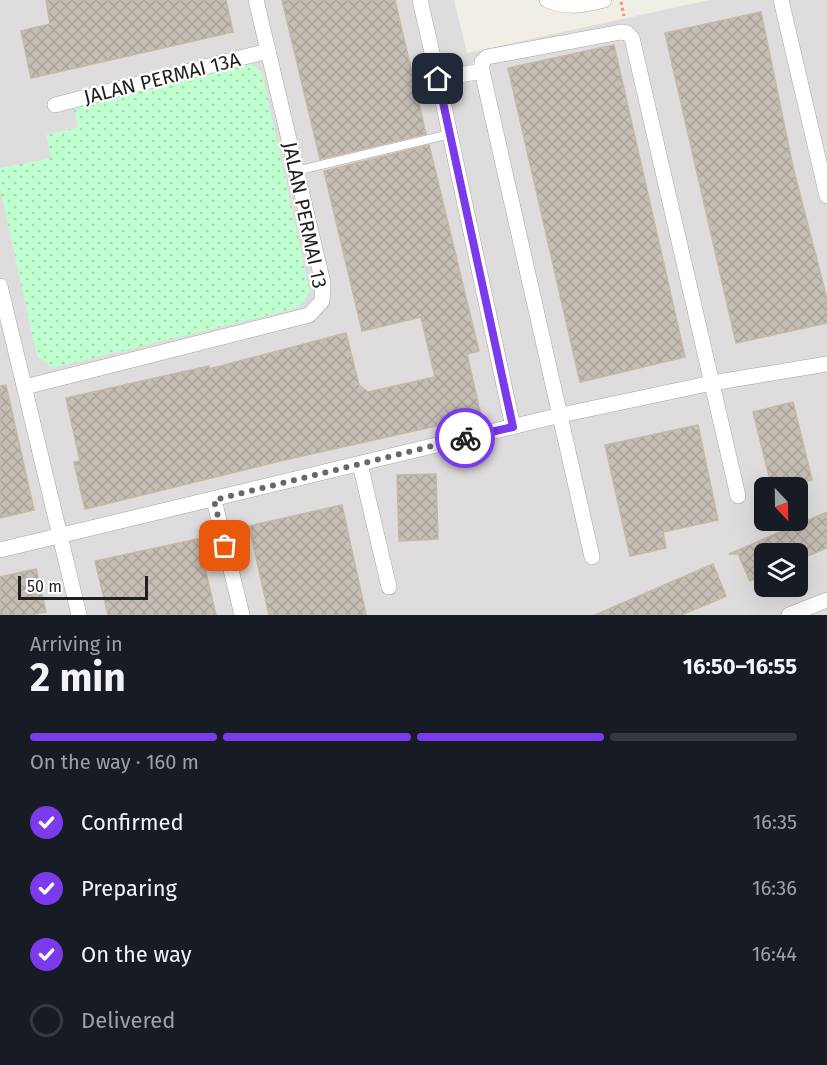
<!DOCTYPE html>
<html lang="en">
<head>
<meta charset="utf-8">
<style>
	body { margin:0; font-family:"Fira Sans",sans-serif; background:#20242c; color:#f1f3f6; height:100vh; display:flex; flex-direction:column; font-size:22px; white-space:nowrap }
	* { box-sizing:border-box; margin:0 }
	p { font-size:20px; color:#9ea1a6 }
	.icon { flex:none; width:33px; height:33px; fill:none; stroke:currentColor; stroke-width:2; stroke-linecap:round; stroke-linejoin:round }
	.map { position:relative; height:615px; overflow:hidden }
	.panel { display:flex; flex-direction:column; background:#171b24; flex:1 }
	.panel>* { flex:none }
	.needle { width:39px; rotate:158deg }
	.tools { position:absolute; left:754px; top:477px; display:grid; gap:12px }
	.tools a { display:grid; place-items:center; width:54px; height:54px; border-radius:9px; background:#171b24; box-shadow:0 6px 24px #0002; font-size:30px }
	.scale { position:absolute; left:18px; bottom:15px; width:130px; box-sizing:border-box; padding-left:6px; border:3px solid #1f1f1f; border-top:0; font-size:16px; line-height:21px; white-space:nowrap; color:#1f1f1f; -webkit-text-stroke:4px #fff; paint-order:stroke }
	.pin { position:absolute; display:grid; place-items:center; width:51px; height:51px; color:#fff; margin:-26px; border-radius:12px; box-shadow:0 3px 9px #0006 }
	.courier { position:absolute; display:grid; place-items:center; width:60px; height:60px; margin:-30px; border:4px solid #7c3aed; border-radius:50%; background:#fff; color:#222; box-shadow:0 2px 8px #0007 }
	.headline em { font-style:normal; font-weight:700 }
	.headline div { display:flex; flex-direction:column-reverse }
	.headline { display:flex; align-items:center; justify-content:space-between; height:102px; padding:0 30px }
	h1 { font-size:39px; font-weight:700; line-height:45px }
	.bar { display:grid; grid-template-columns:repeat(4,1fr); gap:9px 6px; align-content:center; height:72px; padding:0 30px }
	.bar i { height:8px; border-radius:4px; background:#363941 }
	.bar .on { background:#7c3aed }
	.bar p { grid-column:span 4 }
	ol { padding:0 30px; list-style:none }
	li { display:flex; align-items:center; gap:18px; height:66px }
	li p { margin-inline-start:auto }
	li .icon { padding:6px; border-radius:50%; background:#7c3aed; color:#fff; stroke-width:4 }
	li:last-child { color:#9ea1a6 }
	li i { width:33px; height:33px; border:3px solid #363941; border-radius:50% }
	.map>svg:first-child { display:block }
</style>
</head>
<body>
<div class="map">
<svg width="827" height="615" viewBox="0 0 827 615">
	<defs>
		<pattern id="park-dots" width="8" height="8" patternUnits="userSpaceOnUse" patternTransform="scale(1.5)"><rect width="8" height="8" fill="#bffece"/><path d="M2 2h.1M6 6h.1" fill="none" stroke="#a4d9b0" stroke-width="1.8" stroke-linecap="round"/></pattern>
		<pattern id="building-cross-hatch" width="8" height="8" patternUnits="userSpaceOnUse" patternTransform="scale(1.5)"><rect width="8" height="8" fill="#c6beb4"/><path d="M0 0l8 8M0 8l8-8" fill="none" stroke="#aaa39a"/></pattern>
	</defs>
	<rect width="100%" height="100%" fill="#f1efe5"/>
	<path fill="#dedcdc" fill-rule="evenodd" d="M0,0H454L467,53L709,0H827V615H0ZM765,488H798V520H765ZM765,554H798V586H765Z"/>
	<path fill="url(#park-dots)" d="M252,64L262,72L310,292L298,308L53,368L37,356L0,189V168L51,158L46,135L78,127L72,104Z"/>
	<g fill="url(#building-cross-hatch)" stroke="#c4b8a6" stroke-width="1.5">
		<path d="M46,0H226L233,32L31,78L21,31L50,24Z"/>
		<path d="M282,0H395L426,134L320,159Z"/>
		<path d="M761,12L793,167L827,299V323L736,343L665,33Z"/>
		<path d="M614,45L685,357L580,382L508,68Z"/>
		<path d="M429,145L479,351L467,354L481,416L280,461L85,509L74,462L80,461L66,398L209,366V369L346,333L359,385L368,392L435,377L421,317L362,331L324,171Z"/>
		<path d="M6,385L34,510L0,518V386Z"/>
		<path d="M793,402L812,480L784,488H772L753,412Z"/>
		<path d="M698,425L718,520L663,532L666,548L630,556L605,445Z"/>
		<path d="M436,474L438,539L399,541L397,475Z"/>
		<path d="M342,505L366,615H269L249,526Z"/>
		<path d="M827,512V548L798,560V554H765V574L750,581L738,554H729Z"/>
		<path d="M198,539L216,615H108L95,561Z"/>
		<path d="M713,564L726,596L710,603L681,615H595Z"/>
		<path d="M36,569L46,612L30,615H0V577Z"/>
	</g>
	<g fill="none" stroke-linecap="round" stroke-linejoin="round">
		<defs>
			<path id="lane" d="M296,171L450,134"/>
			<g id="street">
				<path d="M420,0L438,79L513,427"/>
				<path d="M547,0C568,9 583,5 604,0"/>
				<path d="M781,0L827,196"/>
				<path d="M482,71V62L487,57L621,32L627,33L632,38L738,496"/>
				<path d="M438,79L482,71L592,557"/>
				<path d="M55,105L268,51"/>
				<path d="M0,286L79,615"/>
				<path d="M25,387L309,315L322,301L323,283L256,0"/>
				<path d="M360,464L389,587"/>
				<path d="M214,500L242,615"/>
				<path d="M0,550L561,415L712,383L827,364"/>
				<path d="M789,615L827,600"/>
			</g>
		</defs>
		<use href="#lane" stroke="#a6a6a6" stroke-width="9"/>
		<use href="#street" stroke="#a6a6a6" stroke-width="16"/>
		<path stroke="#ff9068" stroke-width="3" stroke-dasharray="3 3" stroke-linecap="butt" d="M621,2L624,16"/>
		<use href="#lane" stroke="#fff" stroke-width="8"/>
		<use href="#street" stroke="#fff" stroke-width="15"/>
	</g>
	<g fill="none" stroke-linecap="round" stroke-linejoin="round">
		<path stroke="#686864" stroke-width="6" stroke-dasharray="0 10.8" d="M225,546L214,500L465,438"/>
		<path stroke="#7c3aed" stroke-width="8" d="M438,79L513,427L465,438"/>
	</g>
	<g text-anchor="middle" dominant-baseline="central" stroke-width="4.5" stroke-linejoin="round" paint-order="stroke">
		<g font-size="20" fill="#1f1f1f" stroke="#fff">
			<text transform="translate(162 78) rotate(-14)">JALAN PERMAI 13A</text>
			<text transform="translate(305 215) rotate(78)">JALAN PERMAI 13</text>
		</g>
	</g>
</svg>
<div class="tools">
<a><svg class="needle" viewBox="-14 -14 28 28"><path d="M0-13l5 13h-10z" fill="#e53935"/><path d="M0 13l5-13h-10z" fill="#9ea1a6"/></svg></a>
<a><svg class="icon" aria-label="layers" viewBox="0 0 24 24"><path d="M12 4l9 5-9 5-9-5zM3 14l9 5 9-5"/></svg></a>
</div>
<div class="scale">50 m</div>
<div class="pin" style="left:225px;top:546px;background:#ea580c"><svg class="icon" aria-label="bag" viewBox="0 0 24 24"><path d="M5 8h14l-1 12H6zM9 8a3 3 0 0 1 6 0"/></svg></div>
<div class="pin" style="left:438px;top:79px;background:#1f2937"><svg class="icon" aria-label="home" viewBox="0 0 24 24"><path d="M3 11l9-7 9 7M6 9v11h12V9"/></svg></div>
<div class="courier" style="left:465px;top:438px"><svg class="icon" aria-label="bike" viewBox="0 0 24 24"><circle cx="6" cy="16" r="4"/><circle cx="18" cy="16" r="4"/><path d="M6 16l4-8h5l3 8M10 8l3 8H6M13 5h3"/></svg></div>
</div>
<section class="panel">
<div class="headline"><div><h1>2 min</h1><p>Arriving in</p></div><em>16:50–16:55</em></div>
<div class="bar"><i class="on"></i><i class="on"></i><i class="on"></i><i></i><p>On the way · 160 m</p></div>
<ol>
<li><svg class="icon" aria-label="check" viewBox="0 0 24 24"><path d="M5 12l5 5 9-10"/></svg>Confirmed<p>16:35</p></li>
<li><svg class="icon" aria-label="check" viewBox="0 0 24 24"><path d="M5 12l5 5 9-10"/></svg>Preparing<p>16:36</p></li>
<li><svg class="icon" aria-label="check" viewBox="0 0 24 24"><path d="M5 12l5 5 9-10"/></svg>On the way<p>16:44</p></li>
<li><i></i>Delivered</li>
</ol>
</section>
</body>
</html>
